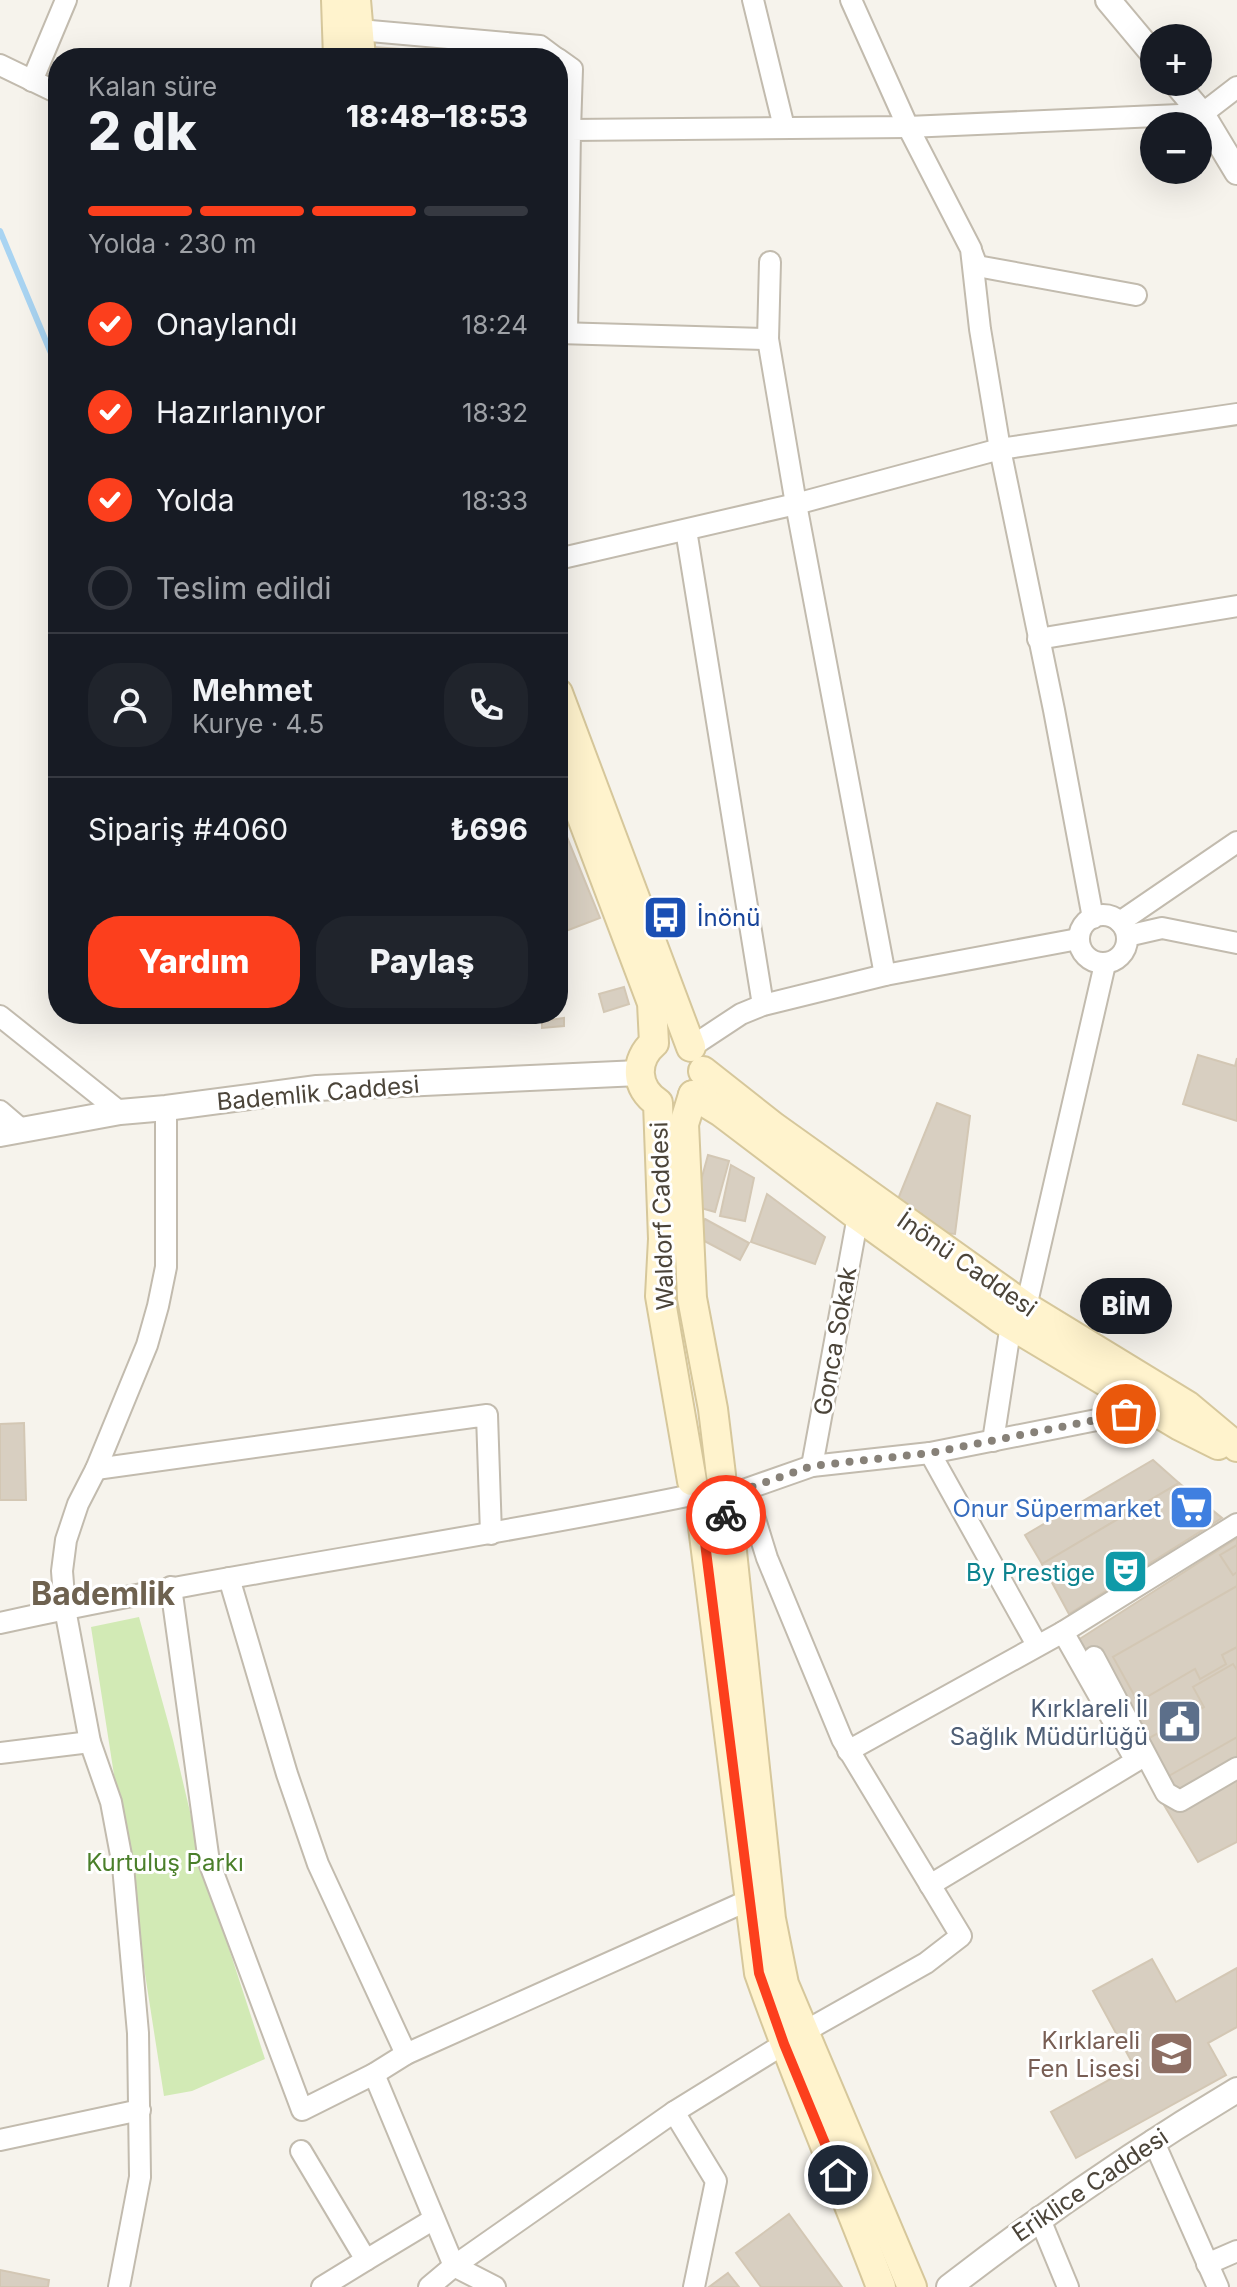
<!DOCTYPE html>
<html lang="tr">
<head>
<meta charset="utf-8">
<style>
	body { margin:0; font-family:Inter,sans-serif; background:#20242c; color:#f1f3f6; height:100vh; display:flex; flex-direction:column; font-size:30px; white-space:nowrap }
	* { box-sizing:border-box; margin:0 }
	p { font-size:26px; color:#9ea1a6 }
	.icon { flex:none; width:44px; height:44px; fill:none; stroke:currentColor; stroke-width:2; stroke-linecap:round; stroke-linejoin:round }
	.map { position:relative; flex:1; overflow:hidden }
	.details { position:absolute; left:48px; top:48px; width:520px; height:976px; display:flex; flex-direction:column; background:#171b24; border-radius:32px; box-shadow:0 8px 32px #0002 }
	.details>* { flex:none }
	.fabs { position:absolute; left:1140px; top:24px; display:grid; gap:16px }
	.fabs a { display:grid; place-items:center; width:72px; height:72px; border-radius:50%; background:#171b24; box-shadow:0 8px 32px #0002; font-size:40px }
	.pin { position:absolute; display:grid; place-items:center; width:68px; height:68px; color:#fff; margin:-34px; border:4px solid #fff; border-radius:50%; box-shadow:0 2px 8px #0007 }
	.courier { position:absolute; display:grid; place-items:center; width:80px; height:80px; margin:-40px; border:6px solid #fc3f1d; border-radius:50%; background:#fff; color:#222; box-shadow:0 2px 10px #0007 }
	.bubble { position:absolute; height:56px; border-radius:28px; background:#171b24; box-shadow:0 8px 32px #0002; font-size:26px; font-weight:800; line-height:56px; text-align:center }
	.head em { font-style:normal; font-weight:800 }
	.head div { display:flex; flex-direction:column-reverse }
	.head { display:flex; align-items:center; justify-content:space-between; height:136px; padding:0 40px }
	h1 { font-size:52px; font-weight:800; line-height:60px }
	.bar { display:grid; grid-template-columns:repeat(4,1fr); gap:12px 8px; align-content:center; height:96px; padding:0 40px }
	.bar i { height:10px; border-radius:6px; background:#363941 }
	.bar .active { background:#fc3f1d }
	.bar p { grid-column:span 4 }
	.line { display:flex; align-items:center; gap:20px; padding:0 40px; border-top:2px solid #363941 }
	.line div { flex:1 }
	.round { display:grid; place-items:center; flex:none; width:84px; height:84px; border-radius:32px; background:#20242c }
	ol { padding:0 40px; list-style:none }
	li { display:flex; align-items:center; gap:24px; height:88px }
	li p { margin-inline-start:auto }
	li .icon { padding:8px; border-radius:50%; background:#fc3f1d; color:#fff; stroke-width:4 }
	li:last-child { color:#9ea1a6 }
	li i { width:44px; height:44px; border:4px solid #363941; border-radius:50% }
	.button { display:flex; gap:16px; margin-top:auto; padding:16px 40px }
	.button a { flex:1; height:92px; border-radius:32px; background:#fc3f1d; color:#fff; font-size:32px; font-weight:800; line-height:92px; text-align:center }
	.button a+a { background:#20242c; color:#f1f3f6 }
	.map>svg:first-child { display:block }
</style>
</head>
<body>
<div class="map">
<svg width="1237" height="2287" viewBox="0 0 1237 2287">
	<rect width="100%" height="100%" fill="#f6f3ec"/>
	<path fill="#d2eab5" d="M139,1617L173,1740L205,1875L265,2059L192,2091L164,2096L91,1627Z"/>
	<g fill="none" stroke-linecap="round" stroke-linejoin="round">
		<path stroke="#a9d4f2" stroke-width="6" d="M0,231L58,370"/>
	</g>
	<g fill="#d8cfc1" stroke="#d3c7b4" stroke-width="2">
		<path d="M373,47L456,53V58H374Z"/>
		<path d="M456,53L492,54V58H456Z"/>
		<path d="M492,54L526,58H492Z"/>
		<path d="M558,815L600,918L558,934Z"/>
		<path d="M624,987L629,1004L604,1012L599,994Z"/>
		<path d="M564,1018V1026L542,1028V1021Z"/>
		<path d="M1198,1055L1235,1066L1237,1058V1121L1183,1104Z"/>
		<path d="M937,1103L970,1116L955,1234L926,1231L921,1223L922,1214L896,1204Z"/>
		<path d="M708,1155L729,1161L715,1212L694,1206Z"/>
		<path d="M731,1165L754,1178L745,1221L720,1216Z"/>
		<path d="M767,1194L825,1237L815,1264L751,1242Z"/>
		<path d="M705,1219L749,1243L740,1260L695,1236Z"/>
		<path d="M24,1423L26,1500H0V1424Z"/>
		<path d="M1153,1460L1179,1483L1042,1564L1025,1535Z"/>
		<path d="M1179,1483L1222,1518L1069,1614L1042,1564Z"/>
		<path d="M1237,1538V1842L1198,1862L1164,1805L1078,1640Z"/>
		<path d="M1237,1545V1572L1233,1575L1220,1555Z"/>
		<path d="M1237,1586V1647L1222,1655L1226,1664L1200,1679L1195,1669L1138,1702L1113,1657Z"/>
		<path d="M1233,1664L1237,1670V1737L1167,1777L1146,1740L1204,1707L1193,1687Z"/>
		<path d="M1152,1959L1176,2002L1237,1968V2027L1208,2043L1226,2075L1076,2158L1051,2112L1134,2066L1093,1991Z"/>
		<path d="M789,2214L842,2287H761L736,2253Z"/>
		<path d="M0,2270L49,2280L48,2287H0Z"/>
		<path d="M728,2273L739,2287H709Z"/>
	</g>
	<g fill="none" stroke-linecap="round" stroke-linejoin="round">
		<defs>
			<g id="minor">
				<path d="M753,0L784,127"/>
				<path d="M851,0L908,127L971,249L980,329L1000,449L1054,710L1093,918"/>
				<path d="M359,30L540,46L556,58"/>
				<path d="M558,59L572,69L570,130L558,129"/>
				<path d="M0,65L58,93"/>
				<path d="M32,81L66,0"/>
				<path d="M972,253L977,266L1136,295"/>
				<path d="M770,262L768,339L796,504L885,975"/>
				<path d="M558,333L768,339"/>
				<path d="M567,333L570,130L908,127L1202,114L1237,87"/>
				<path d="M686,530L763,1005"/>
				<path d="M558,559L796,504L1000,449L1237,414"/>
				<path d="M1038,639L1237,606"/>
				<circle cx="1103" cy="939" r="24"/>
				<path d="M1120,922L1237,842"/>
				<path d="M1127,936L1162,928L1237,943"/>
				<path d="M0,1016L120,1112"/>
				<path d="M691,1047L741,1014L763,1005L885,975L1078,939"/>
				<path d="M0,1111L21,1129"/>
				<path d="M1026,1307L1105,964"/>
				<path d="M993,1441L1011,1324"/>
				<path d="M930,1453L1037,1645"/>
				<path d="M812,1466L858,1216"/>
				<path d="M96,1469L487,1415L491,1534"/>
				<path d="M746,1490L767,1558L842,1739L961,1936L926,1963L802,2033"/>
				<path d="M735,1493L812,1466L930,1453L1152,1409"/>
				<path d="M229,1578L287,1774L318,1864L406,2054"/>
				<path d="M171,1587L209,1862L302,2110L374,2074L406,2054L749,1900"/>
				<path d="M0,1623C227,1573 458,1543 687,1496"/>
				<path d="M1094,1657L1166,1793L1180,1801L1237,1768"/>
				<path d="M848,1751L1063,1632L1237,1524"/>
				<path d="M0,1753L90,1742"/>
				<path d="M930,1885L1136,1761L1063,1632"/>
				<path d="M374,2074L454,2266L495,2287"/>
				<path d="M674,2112L716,2181L694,2287"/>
				<path d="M0,2140L140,2110"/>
				<path d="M1153,2140L1218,2287"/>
				<path d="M301,2151L366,2260L322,2287"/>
				<path d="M1039,2217L1068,2287"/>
				<path d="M366,2260L434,2219"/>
				<path d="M1207,2264L1237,2251"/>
				<path d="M119,2287L140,2177L138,2033L123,1866L111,1802L90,1742L65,1609L62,1571L66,1540L78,1504L96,1469L147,1345L158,1306L166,1267V1108"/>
				<path d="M429,2287L454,2266L674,2112L784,2044"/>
			</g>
			<g id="tertiary">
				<path d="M1108,0L1154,55"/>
				<path d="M1175,82L1202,114L1237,172"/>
				<path d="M0,1134L120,1112L166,1108L317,1088L639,1073"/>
				<path d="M949,2287C1042,2215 1136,2150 1237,2090"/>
			</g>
			<g id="secondary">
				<path d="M336,0L338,58"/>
				<path d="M356,0L361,58"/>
				<path d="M558,693L691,1047"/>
				<path d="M558,754L652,1003L654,1043C634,1060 635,1088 658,1103L663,1239L660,1296L692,1481"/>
				<path d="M703,1071L774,1127L1026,1307L1188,1406L1237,1447"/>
				<path d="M693,1095L721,1112L858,1216L1001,1319L1180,1426L1218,1445"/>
				<path d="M693,1095L684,1124L692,1298L713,1409L721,1475"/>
				<path d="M726,1515L731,1542L771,1919L784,1984L912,2287"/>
				<path d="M702,1519L759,1973C796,2079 841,2182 881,2287"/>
			</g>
		</defs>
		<use href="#minor" stroke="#c2bbae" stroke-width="24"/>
		<use href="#tertiary" stroke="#c2bbae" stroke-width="28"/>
		<use href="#secondary" stroke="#d6c79b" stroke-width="32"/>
		<use href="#minor" stroke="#fff" stroke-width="20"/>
		<use href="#tertiary" stroke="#fff" stroke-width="24"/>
		<use href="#secondary" stroke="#fff3cd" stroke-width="28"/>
	</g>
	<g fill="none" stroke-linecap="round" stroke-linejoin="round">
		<path stroke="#878178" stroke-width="8" stroke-dasharray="0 14.4" d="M726,1515L735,1501V1493L812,1466L930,1453L1126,1414"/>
		<path stroke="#fc3f1d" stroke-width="10" d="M726,1515L711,1521L702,1519L759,1973L784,2044L838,2175"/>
	</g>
	<defs>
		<symbol id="bus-square" viewBox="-11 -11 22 22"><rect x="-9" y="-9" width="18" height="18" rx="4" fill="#1a4fb4" stroke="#fff"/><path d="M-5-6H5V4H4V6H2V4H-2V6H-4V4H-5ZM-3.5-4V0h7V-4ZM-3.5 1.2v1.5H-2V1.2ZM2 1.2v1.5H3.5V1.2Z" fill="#fff"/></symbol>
		<symbol id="supermarket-square" viewBox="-11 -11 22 22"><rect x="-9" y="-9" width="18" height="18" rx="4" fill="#3f7fe0" stroke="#fff"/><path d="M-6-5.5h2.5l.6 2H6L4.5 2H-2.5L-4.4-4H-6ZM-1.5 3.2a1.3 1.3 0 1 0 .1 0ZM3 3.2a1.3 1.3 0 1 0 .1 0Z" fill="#fff"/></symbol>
		<symbol id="theatre-square" viewBox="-11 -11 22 22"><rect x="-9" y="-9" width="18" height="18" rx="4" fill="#0f9aa8" stroke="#fff"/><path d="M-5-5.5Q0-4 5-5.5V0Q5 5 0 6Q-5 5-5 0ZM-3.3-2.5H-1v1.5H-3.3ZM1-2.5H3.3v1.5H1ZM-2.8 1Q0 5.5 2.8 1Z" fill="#fff"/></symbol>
		<symbol id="civic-square" viewBox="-11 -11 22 22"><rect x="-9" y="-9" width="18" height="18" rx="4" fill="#5c6f8a" stroke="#fff"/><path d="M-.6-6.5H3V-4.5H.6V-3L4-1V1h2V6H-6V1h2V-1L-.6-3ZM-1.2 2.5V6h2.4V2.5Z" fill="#fff"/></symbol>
		<symbol id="school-square" viewBox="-11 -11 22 22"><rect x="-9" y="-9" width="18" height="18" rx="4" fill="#8d6e63" stroke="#fff"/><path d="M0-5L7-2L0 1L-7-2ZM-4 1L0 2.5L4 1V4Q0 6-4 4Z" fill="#fff"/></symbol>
	</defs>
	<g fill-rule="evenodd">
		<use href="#bus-square" x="640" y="892" width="51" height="51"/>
		<use href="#supermarket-square" x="1166" y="1482" width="51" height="51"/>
		<use href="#theatre-square" x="1100" y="1546" width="51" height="51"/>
		<use href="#civic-square" x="1154" y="1696" width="51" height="51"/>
		<use href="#school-square" x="1146" y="2028" width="51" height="51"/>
	</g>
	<g text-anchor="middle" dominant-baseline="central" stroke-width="6" stroke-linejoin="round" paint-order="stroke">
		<g font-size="24" fill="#164399" stroke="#fff" text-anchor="start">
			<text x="697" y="917">İnönü</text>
		</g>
		<g font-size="24" fill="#4b4439" stroke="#fff">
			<text transform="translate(318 1093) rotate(-5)">Bademlik Caddesi</text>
			<text transform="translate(662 1216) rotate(-92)">Waldorf Caddesi</text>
			<text transform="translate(967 1264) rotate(35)">İnönü Caddesi</text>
			<text transform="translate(835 1341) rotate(-80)">Gonca Sokak</text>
			<text transform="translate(1090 2185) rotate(-34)">Eriklice Caddesi</text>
		</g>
		<g font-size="24" fill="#366cbe" stroke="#fff" text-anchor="end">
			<text x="1161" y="1508">Onur Süpermarket</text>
		</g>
		<g font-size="24" fill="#0d838f" stroke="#fff" text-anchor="end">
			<text x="1095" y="1572">By Prestige</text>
		</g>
		<g font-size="24" fill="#4e5e75" stroke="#fff" text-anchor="end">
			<text x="1148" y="1708">Kırklareli İl<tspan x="1148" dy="28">Sağlık Müdürlüğü</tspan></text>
		</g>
		<g font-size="24" fill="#4a7f2a" stroke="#fff">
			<text x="165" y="1862">Kurtuluş Parkı</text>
		</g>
		<g font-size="24" fill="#785e54" stroke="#fff" text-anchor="end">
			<text x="1140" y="2040">Kırklareli<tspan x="1140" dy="28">Fen Lisesi</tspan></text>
		</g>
		<g font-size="32" font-weight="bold" fill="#6e6250" stroke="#fff">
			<text x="103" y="1593">Bademlik</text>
		</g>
	</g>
</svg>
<div class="fabs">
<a>+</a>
<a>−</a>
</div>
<div class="pin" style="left:1126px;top:1414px;background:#ea580c"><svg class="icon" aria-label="bag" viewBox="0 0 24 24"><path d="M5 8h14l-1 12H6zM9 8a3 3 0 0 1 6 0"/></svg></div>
<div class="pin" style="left:838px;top:2175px;background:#1f2937"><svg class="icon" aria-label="home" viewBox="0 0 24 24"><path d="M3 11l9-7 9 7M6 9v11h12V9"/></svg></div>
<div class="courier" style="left:726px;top:1515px"><svg class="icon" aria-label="bike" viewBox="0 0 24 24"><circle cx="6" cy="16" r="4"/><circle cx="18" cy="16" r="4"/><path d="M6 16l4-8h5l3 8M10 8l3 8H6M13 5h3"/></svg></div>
<div class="bubble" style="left:1080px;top:1278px;width:92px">BİM</div>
<section class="details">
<div class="head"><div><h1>2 dk</h1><p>Kalan süre</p></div><em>18:48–18:53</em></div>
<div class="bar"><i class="active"></i><i class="active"></i><i class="active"></i><i></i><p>Yolda · 230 m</p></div>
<ol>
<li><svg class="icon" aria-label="check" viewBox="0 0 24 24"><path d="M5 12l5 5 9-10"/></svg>Onaylandı<p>18:24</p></li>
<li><svg class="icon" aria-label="check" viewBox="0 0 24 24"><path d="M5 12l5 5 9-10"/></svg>Hazırlanıyor<p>18:32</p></li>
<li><svg class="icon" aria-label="check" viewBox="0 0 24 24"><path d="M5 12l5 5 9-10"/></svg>Yolda<p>18:33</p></li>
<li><i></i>Teslim edildi</li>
</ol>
<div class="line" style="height:144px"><a class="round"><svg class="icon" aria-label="person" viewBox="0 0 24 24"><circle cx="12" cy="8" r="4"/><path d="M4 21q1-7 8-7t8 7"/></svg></a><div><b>Mehmet</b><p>Kurye · 4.5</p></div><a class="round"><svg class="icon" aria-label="phone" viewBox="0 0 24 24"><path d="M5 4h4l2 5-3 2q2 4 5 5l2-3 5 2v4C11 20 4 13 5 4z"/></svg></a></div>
<div class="line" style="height:104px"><div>Sipariş #4060</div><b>₺696</b></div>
<div class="button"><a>Yardım</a><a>Paylaş</a></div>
</section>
</div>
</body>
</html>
